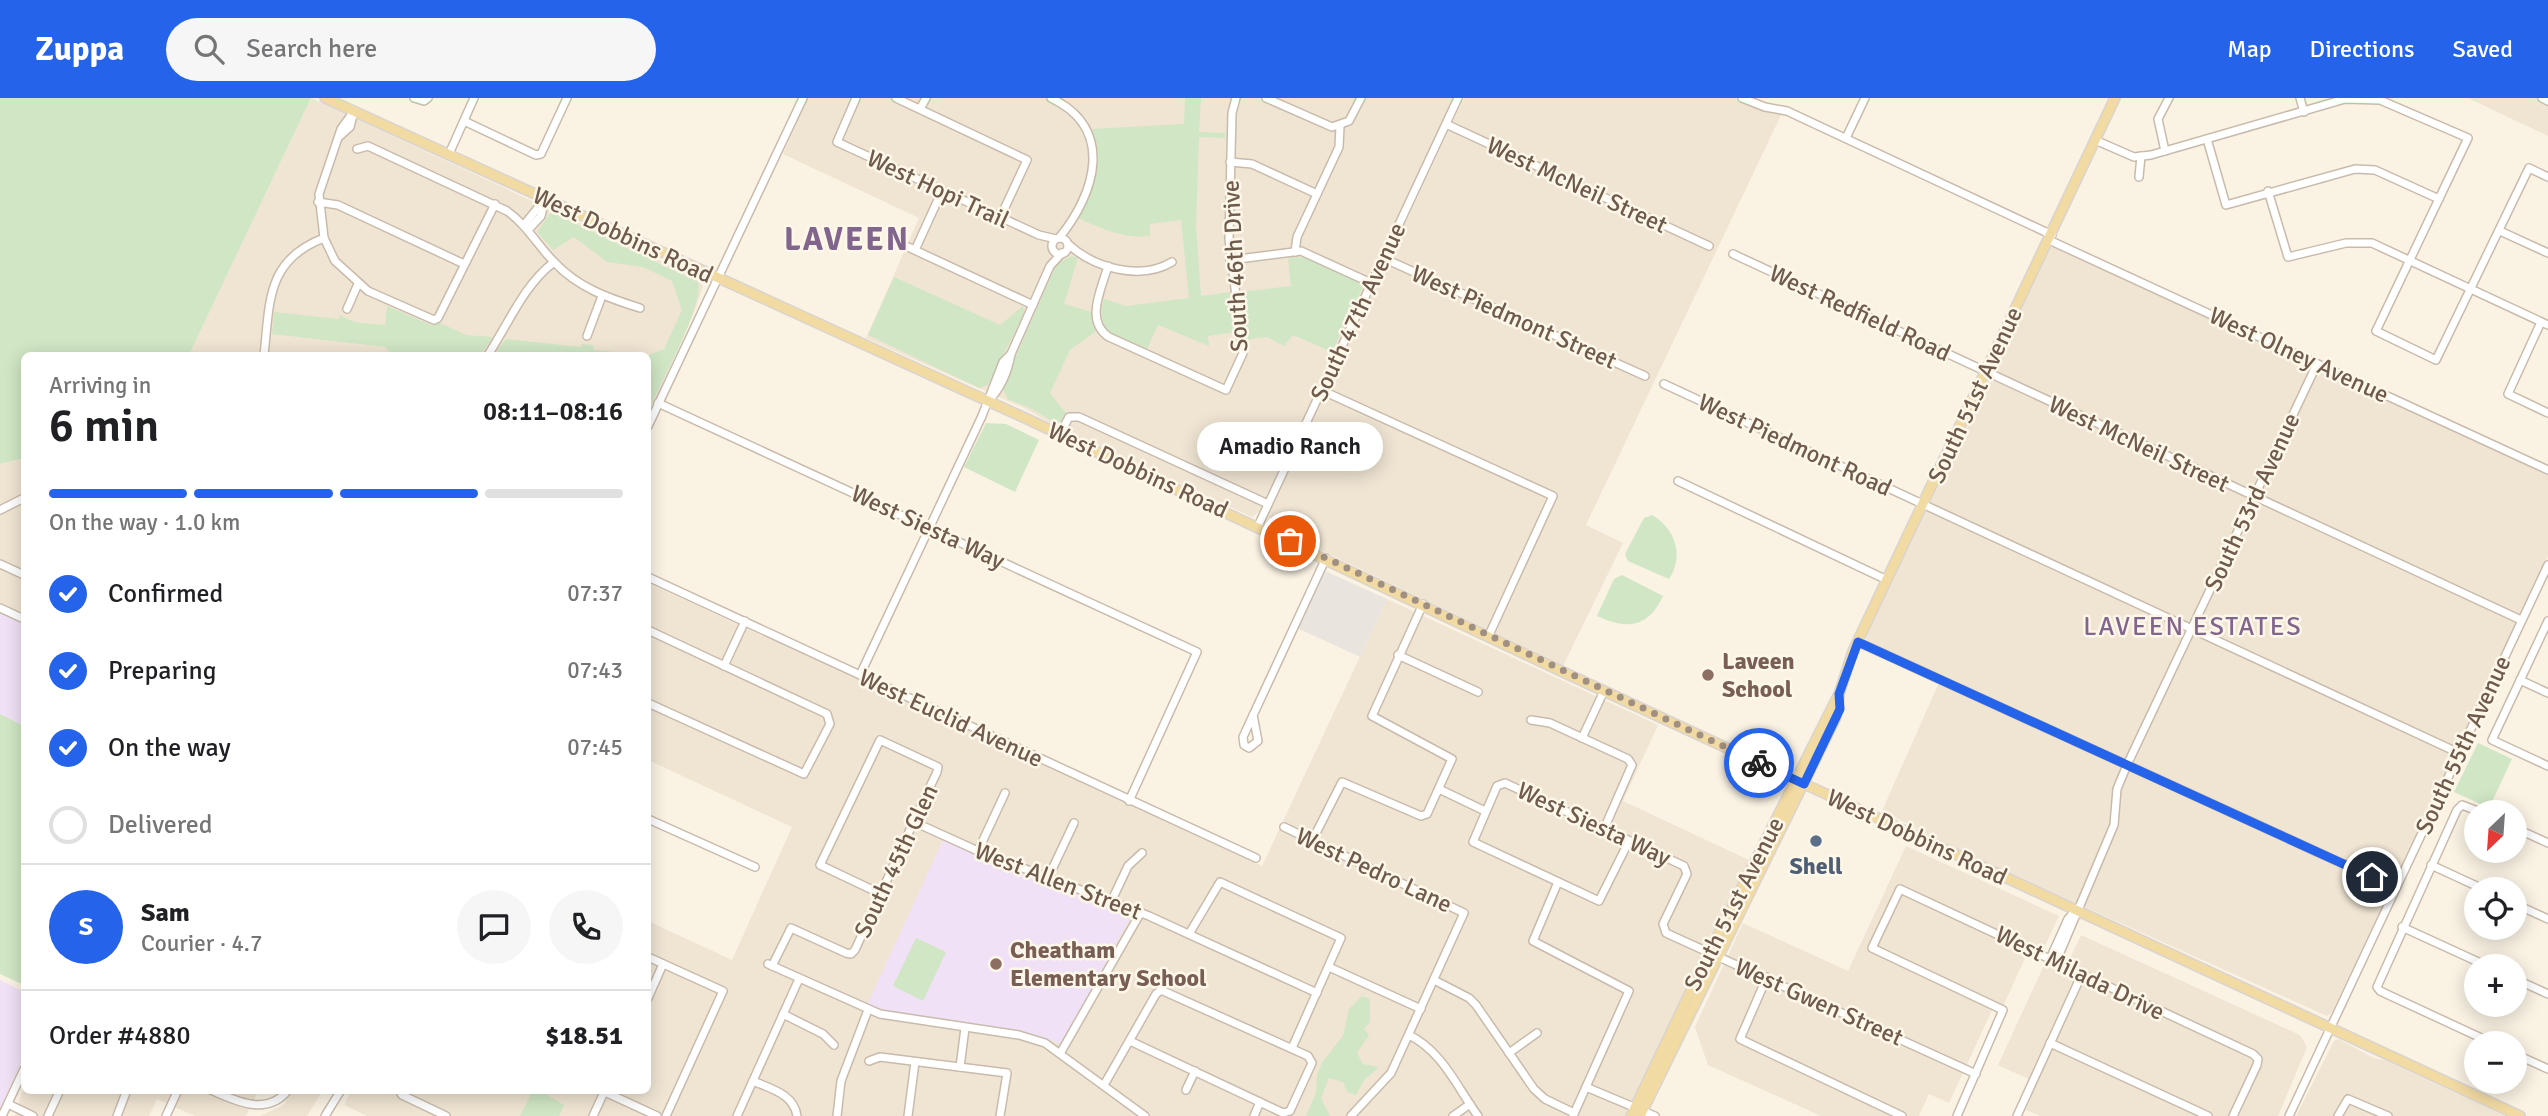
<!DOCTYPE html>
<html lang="en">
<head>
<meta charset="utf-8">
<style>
	body { margin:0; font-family:Signika,sans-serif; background:#f6f6f6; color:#202124; height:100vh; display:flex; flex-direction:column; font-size:26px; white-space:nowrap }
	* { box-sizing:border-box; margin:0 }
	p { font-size:23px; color:#757577 }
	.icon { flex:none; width:38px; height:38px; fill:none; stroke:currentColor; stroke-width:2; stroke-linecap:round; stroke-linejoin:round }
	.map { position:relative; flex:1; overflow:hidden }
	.sheet { position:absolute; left:21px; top:254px; width:630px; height:742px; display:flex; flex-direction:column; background:#fff; border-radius:10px; box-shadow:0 4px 18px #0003 }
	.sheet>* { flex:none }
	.needle { width:46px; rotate:205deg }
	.tools { position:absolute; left:2464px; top:702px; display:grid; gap:14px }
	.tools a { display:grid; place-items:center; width:63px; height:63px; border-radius:50%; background:#fff; box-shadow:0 4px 18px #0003; font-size:35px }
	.pin { position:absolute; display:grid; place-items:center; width:60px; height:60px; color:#fff; margin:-30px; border:4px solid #fff; border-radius:50%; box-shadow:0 2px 7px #0007 }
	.courier { position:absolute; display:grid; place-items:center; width:70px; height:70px; margin:-35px; border:5px solid #2563eb; border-radius:50%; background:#fff; color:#222; box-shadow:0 2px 9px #0007 }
	.bubble { position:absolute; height:49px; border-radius:24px; background:#fff; box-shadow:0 4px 18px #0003; font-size:23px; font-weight:600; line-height:49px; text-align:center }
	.summary em { font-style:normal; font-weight:600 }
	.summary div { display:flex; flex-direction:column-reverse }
	.summary { display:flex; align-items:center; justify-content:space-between; height:119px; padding:0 28px }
	h1 { font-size:46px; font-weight:600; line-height:52px }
	.bar { display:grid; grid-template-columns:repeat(4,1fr); gap:10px 7px; align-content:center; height:84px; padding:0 28px }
	.bar i { height:9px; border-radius:5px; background:#e0e0e0 }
	.bar .on { background:#2563eb }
	.bar p { grid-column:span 4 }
	.line { display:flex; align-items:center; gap:18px; padding:0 28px; border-top:2px solid #e0e0e0 }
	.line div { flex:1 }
	.round { display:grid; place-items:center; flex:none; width:74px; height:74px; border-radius:37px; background:#f6f6f6 }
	ol { padding:0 28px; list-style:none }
	li { display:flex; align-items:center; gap:21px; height:77px }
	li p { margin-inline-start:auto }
	li .icon { padding:7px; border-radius:50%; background:#2563eb; color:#fff; stroke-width:4 }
	li:last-child { color:#757577 }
	li i { width:38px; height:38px; border:4px solid #e0e0e0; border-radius:50% }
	header { display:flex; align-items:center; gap:42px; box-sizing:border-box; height:98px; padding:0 35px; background:#2563eb; color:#fff }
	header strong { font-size:33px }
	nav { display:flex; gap:38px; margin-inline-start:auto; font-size:24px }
	.search { width:490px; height:63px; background:#f6f6f6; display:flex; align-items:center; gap:18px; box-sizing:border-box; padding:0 24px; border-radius:38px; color:#757577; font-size:26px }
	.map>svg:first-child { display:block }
</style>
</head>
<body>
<header>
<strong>Zuppa</strong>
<div class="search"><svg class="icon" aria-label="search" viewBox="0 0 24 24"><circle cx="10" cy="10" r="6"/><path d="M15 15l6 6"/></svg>Search here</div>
<nav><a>Map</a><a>Directions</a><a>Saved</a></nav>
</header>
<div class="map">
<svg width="2548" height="1018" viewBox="0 0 2548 1018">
	<rect width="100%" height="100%" fill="#faf3e4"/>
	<g fill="#f0e5d3">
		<path d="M311,0L698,180L703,189L694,215L648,317V257H189Z"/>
		<path d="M808,0H1453L1259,414L1252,419L1055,328L1026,311L866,240L919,120L783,56Z"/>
		<path d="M1464,0H1735L1762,12L1782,15L1586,427L1623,445L1563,568L1310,447L1274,428L1268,418Z"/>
		<path d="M2468,0H2548V38Z"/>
		<path d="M2050,149H2056L2548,375V458L2332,914L2327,918L1969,757L1882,713L1942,578L1871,545L1866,542L1867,536Z"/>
		<path d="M24,360V516L0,505V366Z"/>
		<path d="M648,485L1262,768L1387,501L1658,627L1623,703L1751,763L1626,1018H367L344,1007L351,992H648V823L732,862L792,729L648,662Z"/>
		<path d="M1906,748L2059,818L2038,863L2026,858L2002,911L1994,908L1949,1005L1929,996L1919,1018H1909L1892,1011L1888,1018H1821L1708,967L1695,929L1743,825L1848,873Z"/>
		<path d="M2081,837L2300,937L2307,949L2278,1018H2040L2026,1012L2037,985L1998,967L2045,865L2064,873Z"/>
		<path d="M2338,941L2374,960L2384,962L2505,1018H2296L2334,943Z"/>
		<path d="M24,987V992H259L246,1018H195L157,1001L149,1018H15Z"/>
		<path d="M292,992H323L307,1018H260L284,1007Z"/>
	</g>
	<path fill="#eae4de" d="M1323,472L1387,501L1360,559L1297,530Z"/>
	<g fill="#f0e1f6">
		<path d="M0,515L24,526V628L0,616Z"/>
		<path d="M943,742L1132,817L1062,946L1031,936L896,915L867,907Z"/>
		<path d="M0,882L24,894V958L0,1011Z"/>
	</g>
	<g fill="#d0e6c4">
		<path d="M0,0H311L189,257H24V360L0,366Z"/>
		<path d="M1185,0H1201L1199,34L1225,35V40L1199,39L1196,128L1201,198L1230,194L1236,234L1208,238L1209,248L1158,227L1147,251C1120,239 1094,237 1104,201L1126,208L1189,200L1181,122L1150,126V138C1124,141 1102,131 1078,120C1092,90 1106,64 1092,31L1184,26Z"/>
		<path d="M551,114L698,184C705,205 659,289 648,314V257H494L506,241L580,249L582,246L593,247L594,252L649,257L664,251L682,212L672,183L643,169L607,164L574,139L553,152L537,134Z"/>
		<path d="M1072,158L1078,160L1064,206L1092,214L1095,234L1070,252L1050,295L1066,315L1061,324L1055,325L1032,311L1008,301L1002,290L1057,165Z"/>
		<path d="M1297,159L1307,160L1364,187L1332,254L1293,237L1284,248L1267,239L1245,242L1240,194L1291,188L1288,160Z"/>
		<path d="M894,179L1000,227L1023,208L1025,214L988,287L979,290L868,237Z"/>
		<path d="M387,208L431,227L440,225L466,237L493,239L480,257H391L386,249L272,236L274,214L339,221L340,217L354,224L385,227Z"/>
		<path d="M986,325L1006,326L1039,342L1015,394L964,369Z"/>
		<path d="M1652,417C1676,431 1684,458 1669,481L1628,463L1625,456L1644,420Z"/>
		<path d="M1622,477L1663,498C1648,530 1627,532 1597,518L1614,481Z"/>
		<path d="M0,616L24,628V887L0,876Z"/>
		<path d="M2478,645L2512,661L2489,710L2454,694Z"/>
		<path d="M916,840L946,854L923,903L893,888Z"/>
		<path d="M1362,898L1370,901V924L1364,931L1369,937L1357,955L1363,966L1379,969L1364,982L1356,997L1347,994L1343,984L1329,980L1321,1000L1330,1018H1306L1316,995L1317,977L1323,963L1343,938L1349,911Z"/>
		<path d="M539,992L564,1007L559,1018H520L532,994Z"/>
	</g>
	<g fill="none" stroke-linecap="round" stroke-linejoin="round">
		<defs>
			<g id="minor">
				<path d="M414,0L424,3L428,0"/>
				<path d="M856,0L837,44L1039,137L1056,141"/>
				<path d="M896,0L1027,62L1000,120"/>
				<path d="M1051,0C1115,30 1096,95 1059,140"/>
				<path d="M1266,0L1332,29L1349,23L1361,0"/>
				<path d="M1742,0L1765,9L1787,13L2052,137"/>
				<path d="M2300,0L2304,14"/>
				<path d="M2542,0L2548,3"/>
				<path d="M920,11L926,0"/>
				<path d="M464,23L536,57L541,56L567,0"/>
				<path d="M1446,26L1709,148"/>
				<path d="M340,38L350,29L354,13"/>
				<path d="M1846,40L1865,0"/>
				<path d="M2207,41L2226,107L2355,71L2375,72L2439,101"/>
				<path d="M2095,42L2134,59L2151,57L2345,1L2380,2L2468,40L2376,233L2436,262L2529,70L2548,79"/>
				<path d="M357,51L368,48L507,113C527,127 538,148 555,165C579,190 608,200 640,210"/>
				<path d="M2165,53L2158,21L2169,0"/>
				<path d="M449,56L474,0"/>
				<path d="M1230,64L1252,66L1317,96"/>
				<path d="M2139,79L2141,58"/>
				<path d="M2268,93L2288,159L2346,145H2372L2548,227"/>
				<path d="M318,104L338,107L464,166"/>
				<path d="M524,127L545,101"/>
				<path d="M528,132L541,118L545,101"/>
				<path d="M2500,133L2548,155"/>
				<circle cx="1060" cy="148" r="8"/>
				<path d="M324,140L335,163L368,193L434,222L438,220L495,106"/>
				<path d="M2049,142L2548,372"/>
				<path d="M1068,146C1094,170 1140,183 1172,164"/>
				<path d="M908,149L1033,207"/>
				<path d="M915,152L942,93"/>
				<path d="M1295,154L1297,139L1339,49L1340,28"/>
				<path d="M1733,156L2521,522"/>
				<path d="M1383,160L1645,278"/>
				<path d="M1230,162L1301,153L1371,185"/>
				<path d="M1108,168C1102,190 1084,223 1109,239L1226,292L1243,255L1229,141L1232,15L1236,0"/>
				<path d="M347,211L358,186"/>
				<path d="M2541,224L2508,296L2548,315"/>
				<path d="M587,238L602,198"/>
				<path d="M264,257C270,204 266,162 324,140L319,96L341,31L354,13"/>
				<path d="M488,257C509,225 523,188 554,164"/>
				<path d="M1664,286L2461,656"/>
				<path d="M1321,292L1553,398L1489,537"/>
				<path d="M989,302C1001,290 1008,272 1011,256L1050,168L1062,155"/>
				<path d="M658,305L1197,554L1129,703"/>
				<path d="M648,328L803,0"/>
				<path d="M1060,336L1069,319H1079L1268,406"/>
				<path d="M1678,383L1887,482"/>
				<path d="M0,412L24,400"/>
				<path d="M1258,428L1458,0"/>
				<path d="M0,466L24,477"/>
				<path d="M648,479L1256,760"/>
				<path d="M0,510L24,521"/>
				<path d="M2548,523L2492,642L2548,668"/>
				<path d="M648,532L827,616L830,626L804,676L648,605"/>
				<path d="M1858,544L2394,789"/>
				<path d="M1398,557L1478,594"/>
				<path d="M724,568L745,523"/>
				<path d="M860,577L982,318L1003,264L1011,256"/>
				<path d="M2520,582L2548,595"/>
				<path d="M1253,617L1258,643L1249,650L1244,647L1243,639L1326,460"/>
				<path d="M1531,622L1550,625L1628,661L1632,667L1604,731"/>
				<path d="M1582,640L1604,593"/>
				<path d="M1439,691L1485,713"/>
				<path d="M2480,714L2462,707L2457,712L2377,889L2380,893L2492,945"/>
				<path d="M648,721L755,769"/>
				<path d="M914,724L978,753L1149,818L1317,895"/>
				<path d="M1284,729L1464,815L1391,975L1351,1018"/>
				<path d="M2515,730L2548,745"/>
				<path d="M1312,743L1342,684L1421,718L1427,716L1452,661L1372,618L1423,506"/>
				<path d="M1629,743L1599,803L1473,744L1497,688L1505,685L1684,768L1687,776L1663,826L1666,835L1976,976"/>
				<path d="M978,753L1005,695"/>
				<path d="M2431,767L2483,791"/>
				<path d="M1048,780L1074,725"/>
				<path d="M1558,784L1533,843L1629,893L1573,1018"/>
				<path d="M1111,804L1128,768L1142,755"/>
				<path d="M2515,806L2548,821"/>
				<path d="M2402,829L2487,868"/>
				<path d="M1189,836L1220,784L1341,840L1292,950"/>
				<path d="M648,859L723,893L666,1018"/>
				<path d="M2050,861L2068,821L2075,813"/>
				<path d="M2056,864L2114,727L2117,691L2127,667L2317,266"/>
				<path d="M768,866L880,916L1019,937L1045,945L1145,1018"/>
				<path d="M772,868L791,830L846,855L851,856L855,852C882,793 909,733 937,674L938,669L880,642L820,767L881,796"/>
				<path d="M1329,869L1421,911"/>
				<path d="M1767,879L1740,941L1902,1018"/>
				<path d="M2515,881L2548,896"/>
				<path d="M1434,882L1469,900L1476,907L1534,991L1545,1001L1574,1015"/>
				<path d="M648,900L663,866"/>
				<path d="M783,916L823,936L834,947"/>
				<path d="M1409,937C1442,953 1457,989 1478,1018"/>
				<path d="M2050,945L2208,1018"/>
				<path d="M1061,954L1141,814"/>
				<path d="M1509,955L1537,935"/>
				<path d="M2515,956L2548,971"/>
				<path d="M869,963L880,959L1007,975L1000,1018"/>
				<path d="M960,969L965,930"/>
				<path d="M753,983C771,991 794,996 797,1018"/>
				<path d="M1104,987L1156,896L1161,892L1308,958L1312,965L1290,1013L1283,1015L1130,943"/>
				<path d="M1586,989L1655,1018"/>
				<path d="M211,992C237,1004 268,1018 288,992"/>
				<path d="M399,992L402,997L446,1018"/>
				<path d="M1186,992L1195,973"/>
				<path d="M605,994L657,1018"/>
				<path d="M8,1006L33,1018"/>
				<path d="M2,1018L24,971"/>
				<path d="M48,1018L60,992"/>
				<path d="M117,1018L127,992"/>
				<path d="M166,1018L178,992"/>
				<path d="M325,1018L341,992"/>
				<path d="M593,1018L605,992"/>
				<path d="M737,1018L799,881"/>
				<path d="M837,1018L841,983L868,912"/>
				<path d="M908,1018L915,964"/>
				<path d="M1254,1018L1260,1004"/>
				<path d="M1453,1018L1470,1006"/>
				<path d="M1957,1018L2003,912L1872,850L1900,791L2253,956L2258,961L2257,967L2233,1018"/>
				<path d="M2017,1018L2081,878"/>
				<path d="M2289,1018L2548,467"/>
				<path d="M2338,1018L2348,1001L2388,1018"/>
			</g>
			<g id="major">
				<path d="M325,0L1025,320L1563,574L2520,1018"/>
				<path d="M1631,1018L1709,855L1839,596L1853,553L2115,0"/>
				<path d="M1640,1018L1836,619L1839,598"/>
			</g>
		</defs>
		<use href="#minor" stroke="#c9bbac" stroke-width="10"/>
		<use href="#major" stroke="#dad4d0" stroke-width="12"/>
		<use href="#minor" stroke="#fff" stroke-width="7"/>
		<use href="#major" stroke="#f2daa3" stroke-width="9"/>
	</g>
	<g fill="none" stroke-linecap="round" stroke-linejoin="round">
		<path stroke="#a09081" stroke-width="7" stroke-dasharray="0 12.6" d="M1290,443L1759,665"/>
		<path stroke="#2563eb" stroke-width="9" d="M1759,665L1804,686L1840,611L1839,596L1858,544L2372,779"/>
	</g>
	<g fill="#8d6e63" stroke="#fdf7ea" stroke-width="2.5">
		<circle cx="1708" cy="577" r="7"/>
		<circle cx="996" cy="866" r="7"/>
	</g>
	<circle fill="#5c6f8a" stroke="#fdf7ea" stroke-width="2.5" cx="1816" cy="743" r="7"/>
	<g text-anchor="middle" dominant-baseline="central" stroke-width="5" stroke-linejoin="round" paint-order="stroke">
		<g font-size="24" fill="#6f5b4c" stroke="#fdf7ea">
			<text transform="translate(1577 87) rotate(25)">West McNeil Street</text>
			<text transform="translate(938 91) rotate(25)">West Hopi Trail</text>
			<text transform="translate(623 137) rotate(25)">West Dobbins Road</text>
			<text transform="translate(1235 168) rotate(-93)">South 46th Drive</text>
			<text transform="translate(1358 214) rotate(-65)">South 47th Avenue</text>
			<text transform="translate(1860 215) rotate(25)">West Redfield Road</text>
			<text transform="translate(1514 219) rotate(24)">West Piedmont Street</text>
			<text transform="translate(2299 257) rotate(25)">West Olney Avenue</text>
			<text transform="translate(1975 297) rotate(-65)">South 51st Avenue</text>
			<text transform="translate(2139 346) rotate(25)">West McNeil Street</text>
			<text transform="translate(1795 347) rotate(25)">West Piedmont Road</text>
			<text transform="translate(1138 372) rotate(25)">West Dobbins Road</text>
			<text transform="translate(2252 404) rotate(-65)">South 53rd Avenue</text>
			<text transform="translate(928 429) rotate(25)">West Siesta Way</text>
			<text transform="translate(951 620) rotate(25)">West Euclid Avenue</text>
			<text transform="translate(2463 647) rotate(-65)">South 55th Avenue</text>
			<text transform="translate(1594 726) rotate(25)">West Siesta Way</text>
			<text transform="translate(1917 739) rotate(25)">West Dobbins Road</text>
			<text transform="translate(896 763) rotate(-65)">South 45th Glen</text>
			<text transform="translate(1374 772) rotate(25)">West Pedro Lane</text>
			<text transform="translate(1058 783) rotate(21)">West Allen Street</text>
			<text transform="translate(1734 806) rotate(-63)">South 51st Avenue</text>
			<text transform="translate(2080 875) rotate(26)">West Milada Drive</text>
			<text transform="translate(1819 904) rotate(24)">West Gwen Street</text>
		</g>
		<g font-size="24" font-weight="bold" fill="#785e54" stroke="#fdf7ea" text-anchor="start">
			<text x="1722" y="563">Laveen<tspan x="1722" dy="28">School</tspan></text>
			<text x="1010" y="852">Cheatham<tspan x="1010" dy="28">Elementary School</tspan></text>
		</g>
		<g font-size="24" font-weight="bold" fill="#4e5e75" stroke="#fdf7ea">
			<text x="1816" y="768">Shell</text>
		</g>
		<g font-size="26" letter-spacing="2" fill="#81658c" stroke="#fdf7ea">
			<text x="2193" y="529">LAVEEN ESTATES</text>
		</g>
		<g font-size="32" font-weight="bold" letter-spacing="2" fill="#81658c" stroke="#fdf7ea">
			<text x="847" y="141">LAVEEN</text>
		</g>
	</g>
</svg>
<div class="tools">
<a><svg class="needle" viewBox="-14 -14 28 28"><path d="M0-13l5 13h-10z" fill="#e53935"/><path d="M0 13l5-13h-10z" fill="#757577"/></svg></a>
<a><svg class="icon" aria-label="locate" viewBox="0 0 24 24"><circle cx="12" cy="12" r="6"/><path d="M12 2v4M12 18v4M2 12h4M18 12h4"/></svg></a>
<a>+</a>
<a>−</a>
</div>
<div class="pin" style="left:1290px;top:443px;background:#ea580c"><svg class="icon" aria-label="bag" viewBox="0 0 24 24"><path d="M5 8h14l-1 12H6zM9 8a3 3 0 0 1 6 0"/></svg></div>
<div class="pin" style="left:2372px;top:779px;background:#1f2937"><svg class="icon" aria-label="home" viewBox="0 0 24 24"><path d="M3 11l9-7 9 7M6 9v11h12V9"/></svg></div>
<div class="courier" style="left:1759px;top:665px"><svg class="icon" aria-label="bike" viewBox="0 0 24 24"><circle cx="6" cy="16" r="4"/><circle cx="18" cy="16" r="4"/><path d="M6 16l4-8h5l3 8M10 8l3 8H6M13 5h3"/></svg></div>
<div class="bubble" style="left:1197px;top:324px;width:186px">Amadio Ranch</div>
<section class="sheet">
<div class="summary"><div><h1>6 min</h1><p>Arriving in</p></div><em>08:11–08:16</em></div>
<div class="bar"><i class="on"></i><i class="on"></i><i class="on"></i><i></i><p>On the way · 1.0 km</p></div>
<ol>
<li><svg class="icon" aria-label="check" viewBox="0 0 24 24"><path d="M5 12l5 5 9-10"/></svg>Confirmed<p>07:37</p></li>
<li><svg class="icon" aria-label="check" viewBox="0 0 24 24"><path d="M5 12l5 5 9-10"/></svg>Preparing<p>07:43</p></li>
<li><svg class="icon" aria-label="check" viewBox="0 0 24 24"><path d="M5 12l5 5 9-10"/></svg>On the way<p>07:45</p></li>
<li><i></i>Delivered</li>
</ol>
<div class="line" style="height:126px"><b class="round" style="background:#2563eb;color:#fff">S</b><div><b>Sam</b><p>Courier · 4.7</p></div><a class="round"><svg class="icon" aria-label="chat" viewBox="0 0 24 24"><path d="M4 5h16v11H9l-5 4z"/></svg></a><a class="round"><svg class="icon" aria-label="phone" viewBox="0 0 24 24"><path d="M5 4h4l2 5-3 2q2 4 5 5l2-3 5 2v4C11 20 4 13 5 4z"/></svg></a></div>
<div class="line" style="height:91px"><div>Order #4880</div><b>$18.51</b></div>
</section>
</div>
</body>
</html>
